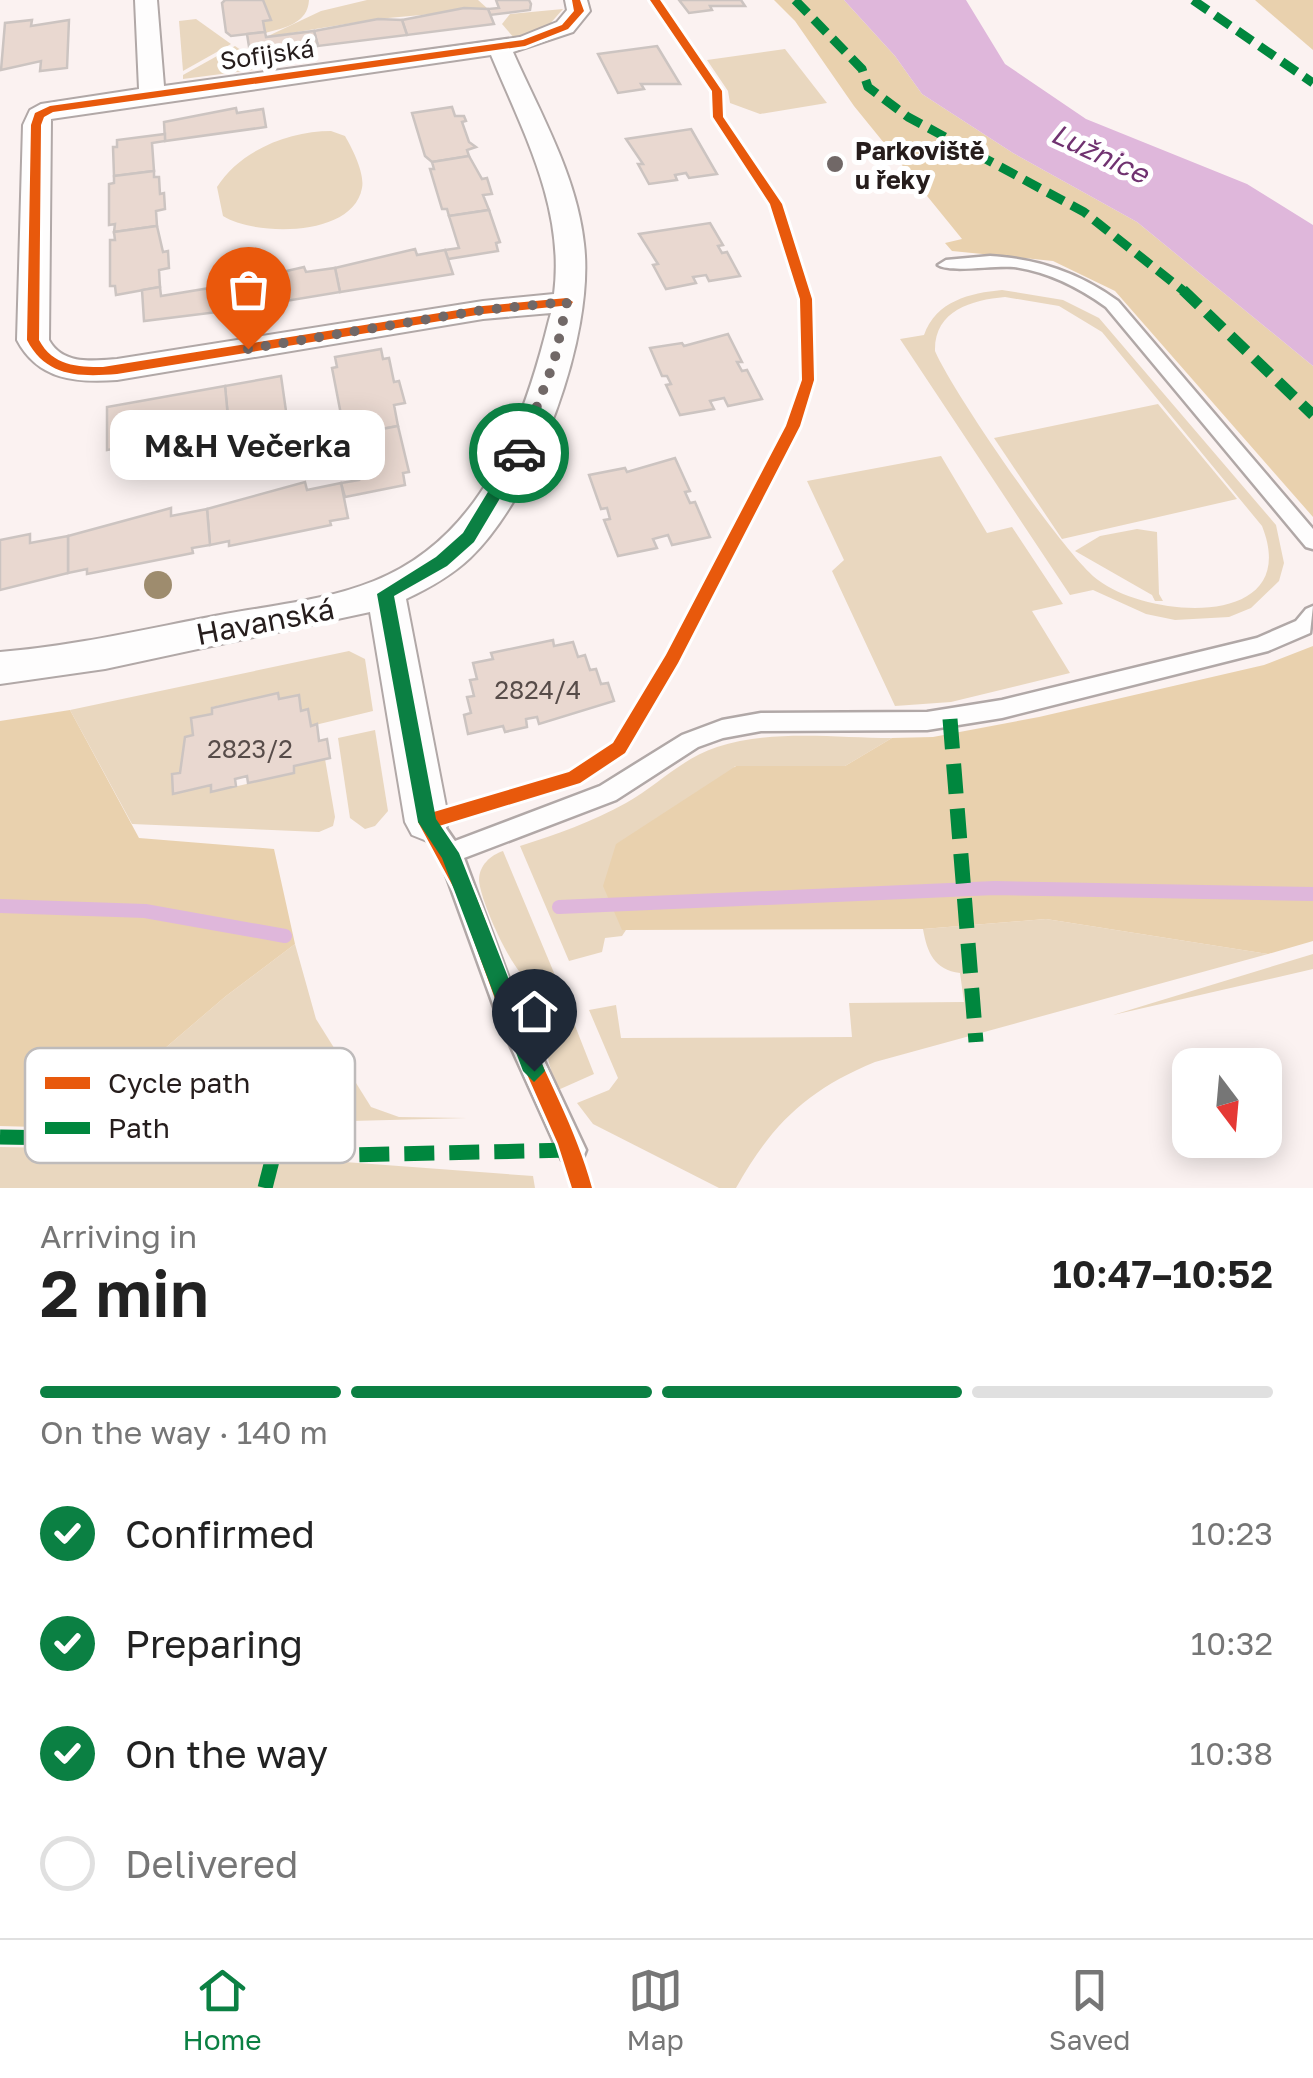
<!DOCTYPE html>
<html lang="en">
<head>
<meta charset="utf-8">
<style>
	body { margin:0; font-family:"Golos Text",sans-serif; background:#f2f2f2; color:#222; height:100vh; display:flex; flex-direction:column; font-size:38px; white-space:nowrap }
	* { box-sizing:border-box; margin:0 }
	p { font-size:32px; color:#767676 }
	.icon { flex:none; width:55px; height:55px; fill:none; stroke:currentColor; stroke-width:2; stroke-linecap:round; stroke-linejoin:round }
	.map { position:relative; height:1188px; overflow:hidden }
	.panel { display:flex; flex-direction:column; background:#fff; flex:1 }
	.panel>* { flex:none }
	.needle { width:65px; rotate:164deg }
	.tools { position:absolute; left:1172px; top:1048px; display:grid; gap:20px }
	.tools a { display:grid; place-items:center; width:110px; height:110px; border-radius:20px; background:#fff; box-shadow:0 5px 25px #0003; font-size:50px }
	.pin { position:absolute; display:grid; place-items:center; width:85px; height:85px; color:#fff; margin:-102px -42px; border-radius:50% 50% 50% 0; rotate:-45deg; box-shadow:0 0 10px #0007 }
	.pin .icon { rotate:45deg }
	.courier { position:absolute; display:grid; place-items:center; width:100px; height:100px; margin:-50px; border:8px solid #0b8043; border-radius:50%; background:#fff; color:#222; box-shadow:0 2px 12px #0007 }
	.bubble { position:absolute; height:70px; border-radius:20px; background:#fff; box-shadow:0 5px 25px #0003; font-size:32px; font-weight:600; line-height:70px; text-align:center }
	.head em { font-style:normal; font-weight:600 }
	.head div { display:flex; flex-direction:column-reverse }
	.head { display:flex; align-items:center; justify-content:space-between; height:170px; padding:0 40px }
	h1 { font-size:65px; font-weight:600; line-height:75px }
	.bar { display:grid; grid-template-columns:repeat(4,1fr); gap:15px 10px; align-content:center; height:120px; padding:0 40px }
	.bar i { height:12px; border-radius:8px; background:#e0e0e0 }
	.bar .active { background:#0b8043 }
	.bar p { grid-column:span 4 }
	ol { padding:0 40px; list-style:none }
	li { display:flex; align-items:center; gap:30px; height:110px }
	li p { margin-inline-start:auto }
	li .icon { padding:10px; border-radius:50%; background:#0b8043; color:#fff; stroke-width:4 }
	li:last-child { color:#767676 }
	li i { width:55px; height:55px; border:5px solid #e0e0e0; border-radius:50% }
	.tabs { display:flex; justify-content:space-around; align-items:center; height:140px; border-top:2px solid #e0e0e0; background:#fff; font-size:28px; color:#767676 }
	.tabs a { display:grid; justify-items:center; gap:5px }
	.tabs .active { color:#0b8043 }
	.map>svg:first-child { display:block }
</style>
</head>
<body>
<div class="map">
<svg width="1313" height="1188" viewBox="0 0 1313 1188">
	<rect width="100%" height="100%" fill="#fbf2f1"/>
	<g fill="#e9d7bf" fill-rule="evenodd">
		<path d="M263,0H309C308,23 285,28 265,33L263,21L271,20Z"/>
		<path d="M367,0H478L488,9L377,19L266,37L321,11Z"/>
		<path d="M563,9L549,25L514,38L502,24L510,14Z"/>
		<path d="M196,19L231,44L183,71L179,21Z"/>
		<path d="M235,46L267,68L183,79V75Z"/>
		<path d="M785,49L827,103L760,114L730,103L728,91L707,60Z"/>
		<path d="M331,131L345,136C352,148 365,173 362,188C353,238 254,236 223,216L217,187C240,150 290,131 331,131Z"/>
		<path d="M1002,290L1063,300L1099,318L1276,525L1284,563L1279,581L1251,608L1229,617L1175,620L1146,614L1093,590L1070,595L900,339L924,335C936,301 970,293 1002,290ZM1005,297L1059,306L1102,332L1262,526C1303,629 1151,620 1098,580C1064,555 952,391 935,351C934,311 971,300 1005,297Z"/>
		<path d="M1158,404L1237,499L1062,539L994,438Z"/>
		<path d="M941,456L987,533L1012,527L1063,604L1032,611L1070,673L951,702L895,706L832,571L844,560L807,481Z"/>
		<path d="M1137,529L1157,532L1159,594L1163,601H1155L1152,595L1075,551L1100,536Z"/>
		<path d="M349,651L365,659L373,711L311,726L308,710L301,711L299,695L279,699L277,693L212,707V714L192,718L193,735L185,737L180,773L172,775L173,794L211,785L212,792L294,773V766L325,759L335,817L333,826L319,832L132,824L70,710Z"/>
		<path d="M375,730L388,811L375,826L365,829L350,818L338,738Z"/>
		<path d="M892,738L845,766H735L622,936L605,938L602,952L569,961L520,846C557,834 592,822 626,803C658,785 681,759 717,747C770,729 837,738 892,738Z"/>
		<path d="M503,851L557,980L532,983C514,977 480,901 479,880C479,865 491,855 503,851Z"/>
		<path d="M1046,919L1268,954L875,1062C807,1090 772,1124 736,1188H719L593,1124L577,1103L609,1090L618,1078L589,1010L616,1005L621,1038L852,1037L849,1003L964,1002L960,973C934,970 927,952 923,929Z"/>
		<path d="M295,944L316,1019L371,1107L399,1117L467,1118L72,1128L226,996Z"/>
		<path d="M1313,954V969L1113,1015Z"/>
		<path d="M572,1018L594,1074L558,1090C548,1061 535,1032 572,1018Z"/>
		<path d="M0,1147L182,1150L533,1176L535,1188H0Z"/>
	</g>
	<g fill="#e9d1ae">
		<path d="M774,0H844L895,56L922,94L1013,153L1137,222L1313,366V517L1115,291L1053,261L952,251L945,243L962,239L854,106L795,21Z"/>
		<path d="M1255,0H1313V50Z"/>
		<path d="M1313,646V941L1268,954L1046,919L923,929L622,930L603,886L616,844L736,766H845L892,738L933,737L1039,717L1264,665Z"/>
		<path d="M70,710L139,838L274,849L295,944L226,996L72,1128L0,1126V721Z"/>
	</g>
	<path fill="#dfb7db" d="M844,0H966L1005,64L1086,119L1247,184L1313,225V366L1137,222L1013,153L922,94L895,56Z"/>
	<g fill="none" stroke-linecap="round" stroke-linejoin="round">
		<g stroke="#dfb7db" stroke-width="14">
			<path d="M0,906L145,911L285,936"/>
			<path d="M559,907L995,888L1313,894"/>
		</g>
	</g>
	<g fill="#e9d8d0" stroke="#ccc4c1" stroke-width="2.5">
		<path d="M225,0H263L271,20L263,21L265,32L231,36L226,32L222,3Z"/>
		<path d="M496,0H529L531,4L530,10L490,15L488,9L499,8Z"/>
		<path d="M679,0H741L745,6H710L712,10L689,13Z"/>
		<path d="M464,8L488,9L494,24L407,35L402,20Z"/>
		<path d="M378,19L402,20L407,35L318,46L314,31Z"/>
		<path d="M32,20L31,26L69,20L67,68L40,71L41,61L1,70L5,23Z"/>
		<path d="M314,31L318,46L250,53L247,34L265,32L266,37Z"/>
		<path d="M657,46L680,84H641L644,89L618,93L598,54Z"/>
		<path d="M452,107L455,116H464L466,121L462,122L469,142L476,147L467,150L469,156L432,162L425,156L412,113Z"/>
		<path d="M236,108L237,113L263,109L266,127L165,141L164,122Z"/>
		<path d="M691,129L717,174L689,178L686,173L675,175L677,180L649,184L638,164H643L626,139Z"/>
		<path d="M165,134V141L152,143L154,171L114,176L113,147H117V140Z"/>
		<path d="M469,156L482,179L487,178L492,194L483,195L489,210L449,216L447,209H442L430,169H434L432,162Z"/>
		<path d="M154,171V177H159L160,194L164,193L165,209L156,211L157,226L114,232L115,224L109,225V184L114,183V176Z"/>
		<path d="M489,210L500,242L496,243L498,251L448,259L445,250L459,248L449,216Z"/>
		<path d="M710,223L723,245L718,246L722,253L727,252L740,276L709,281L706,275L693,277L696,283L666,289L653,265L658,264L639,234Z"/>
		<path d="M157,226L163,252L168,251L169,268L159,270L160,287L116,295L115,286H110V240H115L114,232Z"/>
		<path d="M415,249L417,255L445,250L453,274L340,292L335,268Z"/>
		<path d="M304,267L306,272L335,268L340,292L226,311L222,286Z"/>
		<path d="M222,286L226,311L144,321L142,290L160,287L161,296Z"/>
		<path d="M728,334L742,362H737L742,371L747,370L762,399L728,406L724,398L710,401L714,409L680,415L666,385L671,384L667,376H662L650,348L682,343L684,346Z"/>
		<path d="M381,349L383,359L389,358L394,382L399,381L405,403L394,405L398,426L350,435L348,424L343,425L332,368L337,367L335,357Z"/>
		<path d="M281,376L287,418L229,428L225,386Z"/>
		<path d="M225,386L229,428L107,450V407Z"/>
		<path d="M398,426L409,472L403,473L405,485L345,497L341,483L359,480L350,435Z"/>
		<path d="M675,458L690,491L685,492L690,503L695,502L710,537L672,545L668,535L653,539L657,548L618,556L604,520L610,519L607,508L601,509L589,475L625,468L627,472Z"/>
		<path d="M305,482L307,490L341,483L348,518L330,521L331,525L229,546V541L210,545L207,509Z"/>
		<path d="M171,508V516L207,509L210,545L192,548L193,553L87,574V569L68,573V536Z"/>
		<path d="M30,534V543L68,536V573L0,590V540Z"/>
		<path d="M553,640L554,646L573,642L578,657L585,655L590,670L596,669L601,684L608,683L614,701L539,724L537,717L526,719L527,727L505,732L503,726L468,734L464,715L471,713L467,697L474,696L470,680L477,679L473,663L493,659L491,653Z"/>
		<path d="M278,693L279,699L299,695L301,711L308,709L311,726L317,724L319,741L327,739L330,758L294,766V773L248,783L247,776L235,779L236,786L211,792V785L173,794L172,774L180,773L185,737L193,735L191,718L212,714V708Z"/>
	</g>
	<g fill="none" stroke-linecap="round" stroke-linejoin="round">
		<defs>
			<g id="service">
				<path d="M990,256C1039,259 1079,273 1118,301L1313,529V549L1306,547L1106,307C1078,287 1049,272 1014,267C995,265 950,273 938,265L946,260Z"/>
				<path d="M1313,606L1310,633L1268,651L1002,718L927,730L761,731L723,738L698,747L616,800L464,858L522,1014L586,1150L582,1160L572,1164L562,1160L498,1018L440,858L415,822L419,815C437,808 445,828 455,841L600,786L682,735L722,720L761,713L927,712L1002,700L1257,638L1296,621L1306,609Z"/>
			</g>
			<path id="minor" d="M135,0H157L164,86L520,37L557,22L567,10L565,0H587L590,11L573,32L513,52C540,113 577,176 584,244C595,335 536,495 470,558C451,576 429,588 406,599L449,822L442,835L427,841L412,835L405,822L370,612L105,669L0,684V652C76,646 150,628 225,614C275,605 327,600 374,581C482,538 523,425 549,320L551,313L483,319L117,380C76,383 38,380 17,340L23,125L30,110L41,104L139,89ZM491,55C523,132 565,208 554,294L483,301L117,359C92,361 63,365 49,340L51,119Z"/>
		</defs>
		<use href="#service" stroke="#b1a8a7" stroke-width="5"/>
		<use href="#minor" stroke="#b1a8a7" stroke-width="4"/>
		<use href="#service" fill="#fefdfd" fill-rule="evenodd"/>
		<use href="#minor" fill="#fefdfd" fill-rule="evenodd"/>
		<g stroke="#00873e" stroke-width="9" stroke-dasharray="18 9" stroke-linecap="butt">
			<path d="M795,0L862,69L868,87L908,117L1084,212L1185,292"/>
			<path d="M1193,0L1313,83"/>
		</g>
		<path stroke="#00873e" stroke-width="11" stroke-dasharray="22 11" stroke-linecap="butt" d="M1183,290L1313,415"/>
		<g stroke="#00873e" stroke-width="15" stroke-dasharray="30 15" stroke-linecap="butt">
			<path d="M950,719L976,1042"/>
			<path d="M0,1137L177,1140L348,1155L572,1150"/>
			<path d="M265,1188L276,1145"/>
		</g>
		<defs>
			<g id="cycleway">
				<path d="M572,0H580L584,11L568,29L525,46L53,112L44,117L41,125L39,340C53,366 77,367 103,367L483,306L567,298L573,302L571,305L483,314L117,374C80,377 46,377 27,340L31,125L35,113L50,106L523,40L562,25L574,11Z"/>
				<path d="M650,0H660L722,91L723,117L782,204L812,299L814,380L800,426L678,663L625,753L580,783L439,826C478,884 495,953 521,1017C545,1075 576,1128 592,1188H572L558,1144L502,1018L456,892L418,822L421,817L427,814L569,772L613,743L666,655L786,426L802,380L800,299L770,204L713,117L712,91Z"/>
			</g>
		</defs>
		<use href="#cycleway" stroke="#fff" stroke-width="6"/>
		<use href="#cycleway" fill="#e8590c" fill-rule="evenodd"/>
	</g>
	<circle fill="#9e8c6e" cx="158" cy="585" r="14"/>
	<path fill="#0b8043" d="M514,449L527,453L474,542L447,566L394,596L436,819L459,853L545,1071L534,1082L523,1071L442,858L418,822L377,594L436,557L463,533Z"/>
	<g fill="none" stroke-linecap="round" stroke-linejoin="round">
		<path stroke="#716867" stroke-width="10" stroke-dasharray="0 18" d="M248,349L483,310L567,302L554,362L519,453"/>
	</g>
	<circle fill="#716867" stroke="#fff" stroke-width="4" cx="835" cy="164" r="10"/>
	<g text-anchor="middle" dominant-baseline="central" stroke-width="10" stroke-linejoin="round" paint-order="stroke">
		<g font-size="25" fill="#261d1c" stroke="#fff">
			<text transform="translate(267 54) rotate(-8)">Sofijská</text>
		</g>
		<g font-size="25" font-weight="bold" fill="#261d1c" stroke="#fff" text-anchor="start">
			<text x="855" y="150">Parkoviště<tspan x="855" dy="29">u řeky</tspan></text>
		</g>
		<g font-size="25" fill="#574c49">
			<text x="538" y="689">2824/4</text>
			<text x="250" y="748">2823/2</text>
		</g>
		<g font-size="28" font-style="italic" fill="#703270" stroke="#fff">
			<text transform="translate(1100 153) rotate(25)">Lužnice</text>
		</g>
		<g font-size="30" fill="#261d1c" stroke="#fff">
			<text transform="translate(265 621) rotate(-11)">Havanská</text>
		</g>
	</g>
	<rect x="25" y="1048" width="330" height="115" rx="15" fill="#fff" stroke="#bebbbb" stroke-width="2.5"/>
	<rect x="45" y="1077" width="45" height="12" fill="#e8590c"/>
	<rect x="45" y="1122" width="45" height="12" fill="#00873e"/>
	<g font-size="28" fill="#261d1c">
		<text x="108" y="1093">Cycle path</text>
		<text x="108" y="1138">Path</text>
	</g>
</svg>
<div class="tools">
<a><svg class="needle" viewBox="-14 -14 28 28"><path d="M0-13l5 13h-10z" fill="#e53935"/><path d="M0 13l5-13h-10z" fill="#767676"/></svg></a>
</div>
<div class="pin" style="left:248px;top:349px;background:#ea580c"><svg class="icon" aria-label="bag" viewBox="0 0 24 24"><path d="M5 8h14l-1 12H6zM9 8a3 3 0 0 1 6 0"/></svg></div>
<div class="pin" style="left:534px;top:1071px;background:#1f2937"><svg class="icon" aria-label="home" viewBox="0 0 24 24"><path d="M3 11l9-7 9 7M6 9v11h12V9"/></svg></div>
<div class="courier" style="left:519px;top:453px"><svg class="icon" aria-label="car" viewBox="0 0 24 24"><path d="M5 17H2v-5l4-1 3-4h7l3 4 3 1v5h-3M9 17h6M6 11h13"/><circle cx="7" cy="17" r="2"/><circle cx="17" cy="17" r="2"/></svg></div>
<div class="bubble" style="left:110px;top:410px;width:275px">M&amp;H Večerka</div>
</div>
<section class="panel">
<div class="head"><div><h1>2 min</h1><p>Arriving in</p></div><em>10:47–10:52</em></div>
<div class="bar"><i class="active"></i><i class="active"></i><i class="active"></i><i></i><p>On the way · 140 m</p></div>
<ol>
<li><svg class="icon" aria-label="check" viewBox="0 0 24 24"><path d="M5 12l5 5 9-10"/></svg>Confirmed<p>10:23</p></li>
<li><svg class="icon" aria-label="check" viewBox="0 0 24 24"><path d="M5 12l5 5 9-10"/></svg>Preparing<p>10:32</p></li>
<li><svg class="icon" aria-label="check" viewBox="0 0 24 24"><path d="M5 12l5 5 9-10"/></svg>On the way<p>10:38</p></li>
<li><i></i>Delivered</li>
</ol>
</section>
<nav class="tabs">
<a class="active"><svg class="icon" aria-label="home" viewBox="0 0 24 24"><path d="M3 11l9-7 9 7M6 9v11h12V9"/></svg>Home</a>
<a><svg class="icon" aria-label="map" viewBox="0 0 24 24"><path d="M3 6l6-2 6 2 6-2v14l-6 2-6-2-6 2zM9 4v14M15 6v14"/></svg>Map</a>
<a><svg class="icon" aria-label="saved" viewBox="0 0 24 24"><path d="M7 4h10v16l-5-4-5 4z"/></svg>Saved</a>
</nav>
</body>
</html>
